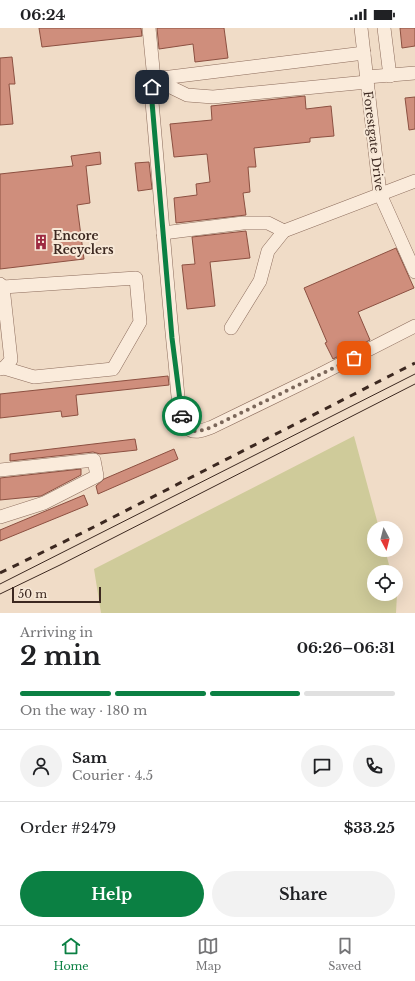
<!DOCTYPE html>
<html lang="en">
<head>
<meta charset="utf-8">
<style>
	body { margin:0; font-family:"Libre Baskerville",serif; background:#f2f2f2; color:#202124; height:100vh; display:flex; flex-direction:column; font-size:15px; white-space:nowrap }
	* { box-sizing:border-box; margin:0 }
	p { font-size:13px; color:#757577 }
	.icon { flex:none; width:22px; height:22px; fill:none; stroke:currentColor; stroke-width:2; stroke-linecap:round; stroke-linejoin:round }
	.map { position:relative; height:585px; overflow:hidden }
	.sheet { display:flex; flex-direction:column; background:#fff; flex:1 }
	.sheet>* { flex:none }
	.needle { width:26px; rotate:173deg }
	.controls { position:absolute; left:367px; top:493px; display:grid; gap:8px }
	.controls a { display:grid; place-items:center; width:36px; height:36px; border-radius:50%; background:#fff; box-shadow:0 4px 16px #0002; font-size:20px }
	.scale { position:absolute; left:12px; bottom:10px; width:89px; box-sizing:border-box; padding-left:4px; border:2px solid #3c2820; border-top:0; font-size:11px; line-height:14px; white-space:nowrap; color:#3c2820; -webkit-text-stroke:3px #f7e8d7; paint-order:stroke }
	.pin { position:absolute; display:grid; place-items:center; width:34px; height:34px; color:#fff; margin:-17px; border-radius:8px; box-shadow:0 2px 6px #0006 }
	.courier { position:absolute; display:grid; place-items:center; width:40px; height:40px; margin:-20px; border:3px solid #0b8043; border-radius:50%; background:#fff; color:#222; box-shadow:0 1px 5px #0007 }
	.head em { font-style:normal; font-weight:700 }
	.head div { display:flex; flex-direction:column-reverse }
	.head { display:flex; align-items:center; justify-content:space-between; height:68px; padding:0 20px }
	h1 { font-size:26px; font-weight:700; line-height:30px }
	.bar { display:grid; grid-template-columns:repeat(4,1fr); gap:6px 4px; align-content:center; height:48px; padding:0 20px }
	.bar i { height:5px; border-radius:3px; background:#e0e0e0 }
	.bar .on { background:#0b8043 }
	.bar p { grid-column:span 4 }
	.line { display:flex; align-items:center; gap:10px; padding:0 20px; border-top:1px solid #e0e0e0 }
	.line div { flex:1 }
	.round { display:grid; place-items:center; flex:none; width:42px; height:42px; border-radius:21px; background:#f2f2f2 }
	.action { display:flex; gap:8px; margin-top:auto; padding:8px 20px }
	.action a { flex:1; height:46px; border-radius:24px; background:#0b8043; color:#fff; font-size:16px; font-weight:700; line-height:46px; text-align:center }
	.action a+a { background:#f2f2f2; color:#202124 }
	.status { display:flex; justify-content:space-between; align-items:center; height:28px; padding:0 20px; background:#fff; direction:ltr }
	.status svg { height:11px; fill:currentColor }
	.tab-bar { display:flex; justify-content:space-around; align-items:center; height:56px; border-top:1px solid #e0e0e0; background:#fff; font-size:11px; color:#757577 }
	.tab-bar a { display:grid; justify-items:center; gap:2px }
	.tab-bar .on { color:#0b8043 }
	.map>svg:first-child { display:block }
</style>
</head>
<body>
<div class="status"><b>06:24</b><svg viewBox="0 0 49 12"><path d="M0 12V9h3v3zM5 12V6h3v6zM10 12V3h3v9zM15 12V0h3v12zM26 1h20v11H26zM47 4h2v5h-2z"/></svg></div>
<div class="map">
<svg width="415" height="585" viewBox="0 0 415 585">
	<rect width="100%" height="100%" fill="#f0dcc7"/>
	<path fill="#cfcb9a" d="M354,408L379,500H374V522H385L391,544H374V566H396V564L397,566L396,585H101L94,541Z"/>
	<g fill="#cf8e7c" stroke="#8c5041">
		<path d="M39,0H141L142,8L42,19Z"/>
		<path d="M157,0H224L228,30L195,34L193,16L159,21Z"/>
		<path d="M400,0H415V18L402,20Z"/>
		<path d="M12,29L15,56H9L13,96L0,97V30Z"/>
		<path d="M305,68L306,81L331,78L334,108L310,110V114L254,120L256,139H248L250,164L243,165L246,187L176,195L174,170L197,167L196,156L210,154L207,126L174,129L170,96L212,92L211,78Z"/>
		<path d="M415,69V101L409,102L405,70Z"/>
		<path d="M100,124L101,136L86,138L90,175L77,177L84,231L0,241V146L73,138L71,128Z"/>
		<path d="M149,134L152,161L138,163L135,135Z"/>
		<path d="M246,203L250,230L210,234L215,278L187,281L182,237L195,236L192,209Z"/>
		<path d="M396,220L414,260L358,284L370,312L333,331L325,315L327,314L304,260Z"/>
		<path d="M168,348L169,357L76,367L78,387L62,389L61,383L0,390V366Z"/>
		<path d="M135,411L137,422L100,426L93,424L10,433V426Z"/>
		<path d="M174,421L178,431L98,466L96,458L104,451Z"/>
		<path d="M81,441V447L41,468L0,472V450Z"/>
		<path d="M84,467L88,477L0,513V502Z"/>
	</g>
	<g fill="none" stroke-linecap="round" stroke-linejoin="round">
		<defs>
			<g id="minor">
				<path d="M149,0L154,51L364,25"/>
				<path d="M361,0L380,166L415,244"/>
				<path d="M384,0L390,48"/>
				<path d="M367,49L415,45"/>
				<path d="M367,54L213,69L187,67L154,51L152,59V74C160,161 166,248 175,334C177,351 177,387 187,399C193,407 204,402 212,399L315,349L415,298"/>
				<path d="M163,205L243,195H268L284,203"/>
				<path d="M0,256L3,259L11,332L4,340L0,341"/>
				<path d="M3,259L136,250L140,294L113,341L34,349L4,340"/>
				<path d="M231,300L260,253L268,223L284,203L415,153"/>
				<path d="M0,442L94,432L97,448L44,475L0,489"/>
			</g>
		</defs>
		<use href="#minor" stroke="#8c6c5c" stroke-width="14"/>
		<use href="#minor" stroke="#faebdb" stroke-width="13"/>
		<g stroke="#3c2820" stroke-width="1">
			<path d="M0,556L415,346"/>
			<path d="M0,566L60,537L415,356"/>
		</g>
		<path stroke="#3c2820" stroke-width="3" stroke-dasharray="7 7" stroke-linecap="butt" d="M0,545L86,503L415,335"/>
	</g>
	<g fill="none" stroke-linecap="round" stroke-linejoin="round">
		<path stroke="#7b675a" stroke-width="4" stroke-dasharray="0 7.2" d="M182,388C185,408 198,404 212,399L354,330"/>
		<path stroke="#0b8043" stroke-width="5" d="M152,59V74L172,310L182,388"/>
	</g>
	<defs>
		<symbol id="building-bare" viewBox="-9 -9 18 18"><path d="M-4-6H4V6H1V3H-1V6H-4ZM-2.5-4.3h1.7v1.8h-1.7ZM.8-4.3h1.7v1.8H.8ZM-2.5-1h1.7V.8h-1.7ZM.8-1h1.7V.8H.8Z" fill="#9d2a41" stroke="#f7e8d7" stroke-width="2.5" paint-order="stroke"/></symbol>
	</defs>
	<g fill-rule="evenodd">
		<use href="#building-bare" x="30" y="203" width="22" height="22"/>
	</g>
	<g text-anchor="middle" dominant-baseline="central" stroke-width="4" stroke-linejoin="round" paint-order="stroke">
		<g font-size="12" fill="#3c2820" stroke="#f7e8d7">
			<text transform="translate(374 113) rotate(83)">Forestgate Drive</text>
		</g>
		<g font-size="12" font-weight="bold" fill="#3c2820" stroke="#f7e8d7" text-anchor="start">
			<text x="53" y="207">Encore<tspan x="53" dy="14">Recyclers</tspan></text>
		</g>
	</g>
</svg>
<div class="controls">
<a><svg class="needle" viewBox="-14 -14 28 28"><path d="M0-13l5 13h-10z" fill="#e53935"/><path d="M0 13l5-13h-10z" fill="#757577"/></svg></a>
<a><svg class="icon" aria-label="locate" viewBox="0 0 24 24"><circle cx="12" cy="12" r="6"/><path d="M12 2v4M12 18v4M2 12h4M18 12h4"/></svg></a>
</div>
<div class="scale">50 m</div>
<div class="pin" style="left:354px;top:330px;background:#ea580c"><svg class="icon" aria-label="bag" viewBox="0 0 24 24"><path d="M5 8h14l-1 12H6zM9 8a3 3 0 0 1 6 0"/></svg></div>
<div class="pin" style="left:152px;top:59px;background:#1f2937"><svg class="icon" aria-label="home" viewBox="0 0 24 24"><path d="M3 11l9-7 9 7M6 9v11h12V9"/></svg></div>
<div class="courier" style="left:182px;top:388px"><svg class="icon" aria-label="car" viewBox="0 0 24 24"><path d="M5 17H2v-5l4-1 3-4h7l3 4 3 1v5h-3M9 17h6M6 11h13"/><circle cx="7" cy="17" r="2"/><circle cx="17" cy="17" r="2"/></svg></div>
</div>
<section class="sheet">
<div class="head"><div><h1>2 min</h1><p>Arriving in</p></div><em>06:26–06:31</em></div>
<div class="bar"><i class="on"></i><i class="on"></i><i class="on"></i><i></i><p>On the way · 180 m</p></div>
<div class="line" style="height:72px"><a class="round"><svg class="icon" aria-label="person" viewBox="0 0 24 24"><circle cx="12" cy="8" r="4"/><path d="M4 21q1-7 8-7t8 7"/></svg></a><div><b>Sam</b><p>Courier · 4.5</p></div><a class="round"><svg class="icon" aria-label="chat" viewBox="0 0 24 24"><path d="M4 5h16v11H9l-5 4z"/></svg></a><a class="round"><svg class="icon" aria-label="phone" viewBox="0 0 24 24"><path d="M5 4h4l2 5-3 2q2 4 5 5l2-3 5 2v4C11 20 4 13 5 4z"/></svg></a></div>
<div class="line" style="height:52px"><div>Order #2479</div><b>$33.25</b></div>
<div class="action"><a>Help</a><a>Share</a></div>
</section>
<nav class="tab-bar">
<a class="on"><svg class="icon" aria-label="home" viewBox="0 0 24 24"><path d="M3 11l9-7 9 7M6 9v11h12V9"/></svg>Home</a>
<a><svg class="icon" aria-label="map" viewBox="0 0 24 24"><path d="M3 6l6-2 6 2 6-2v14l-6 2-6-2-6 2zM9 4v14M15 6v14"/></svg>Map</a>
<a><svg class="icon" aria-label="saved" viewBox="0 0 24 24"><path d="M7 4h10v16l-5-4-5 4z"/></svg>Saved</a>
</nav>
</body>
</html>
